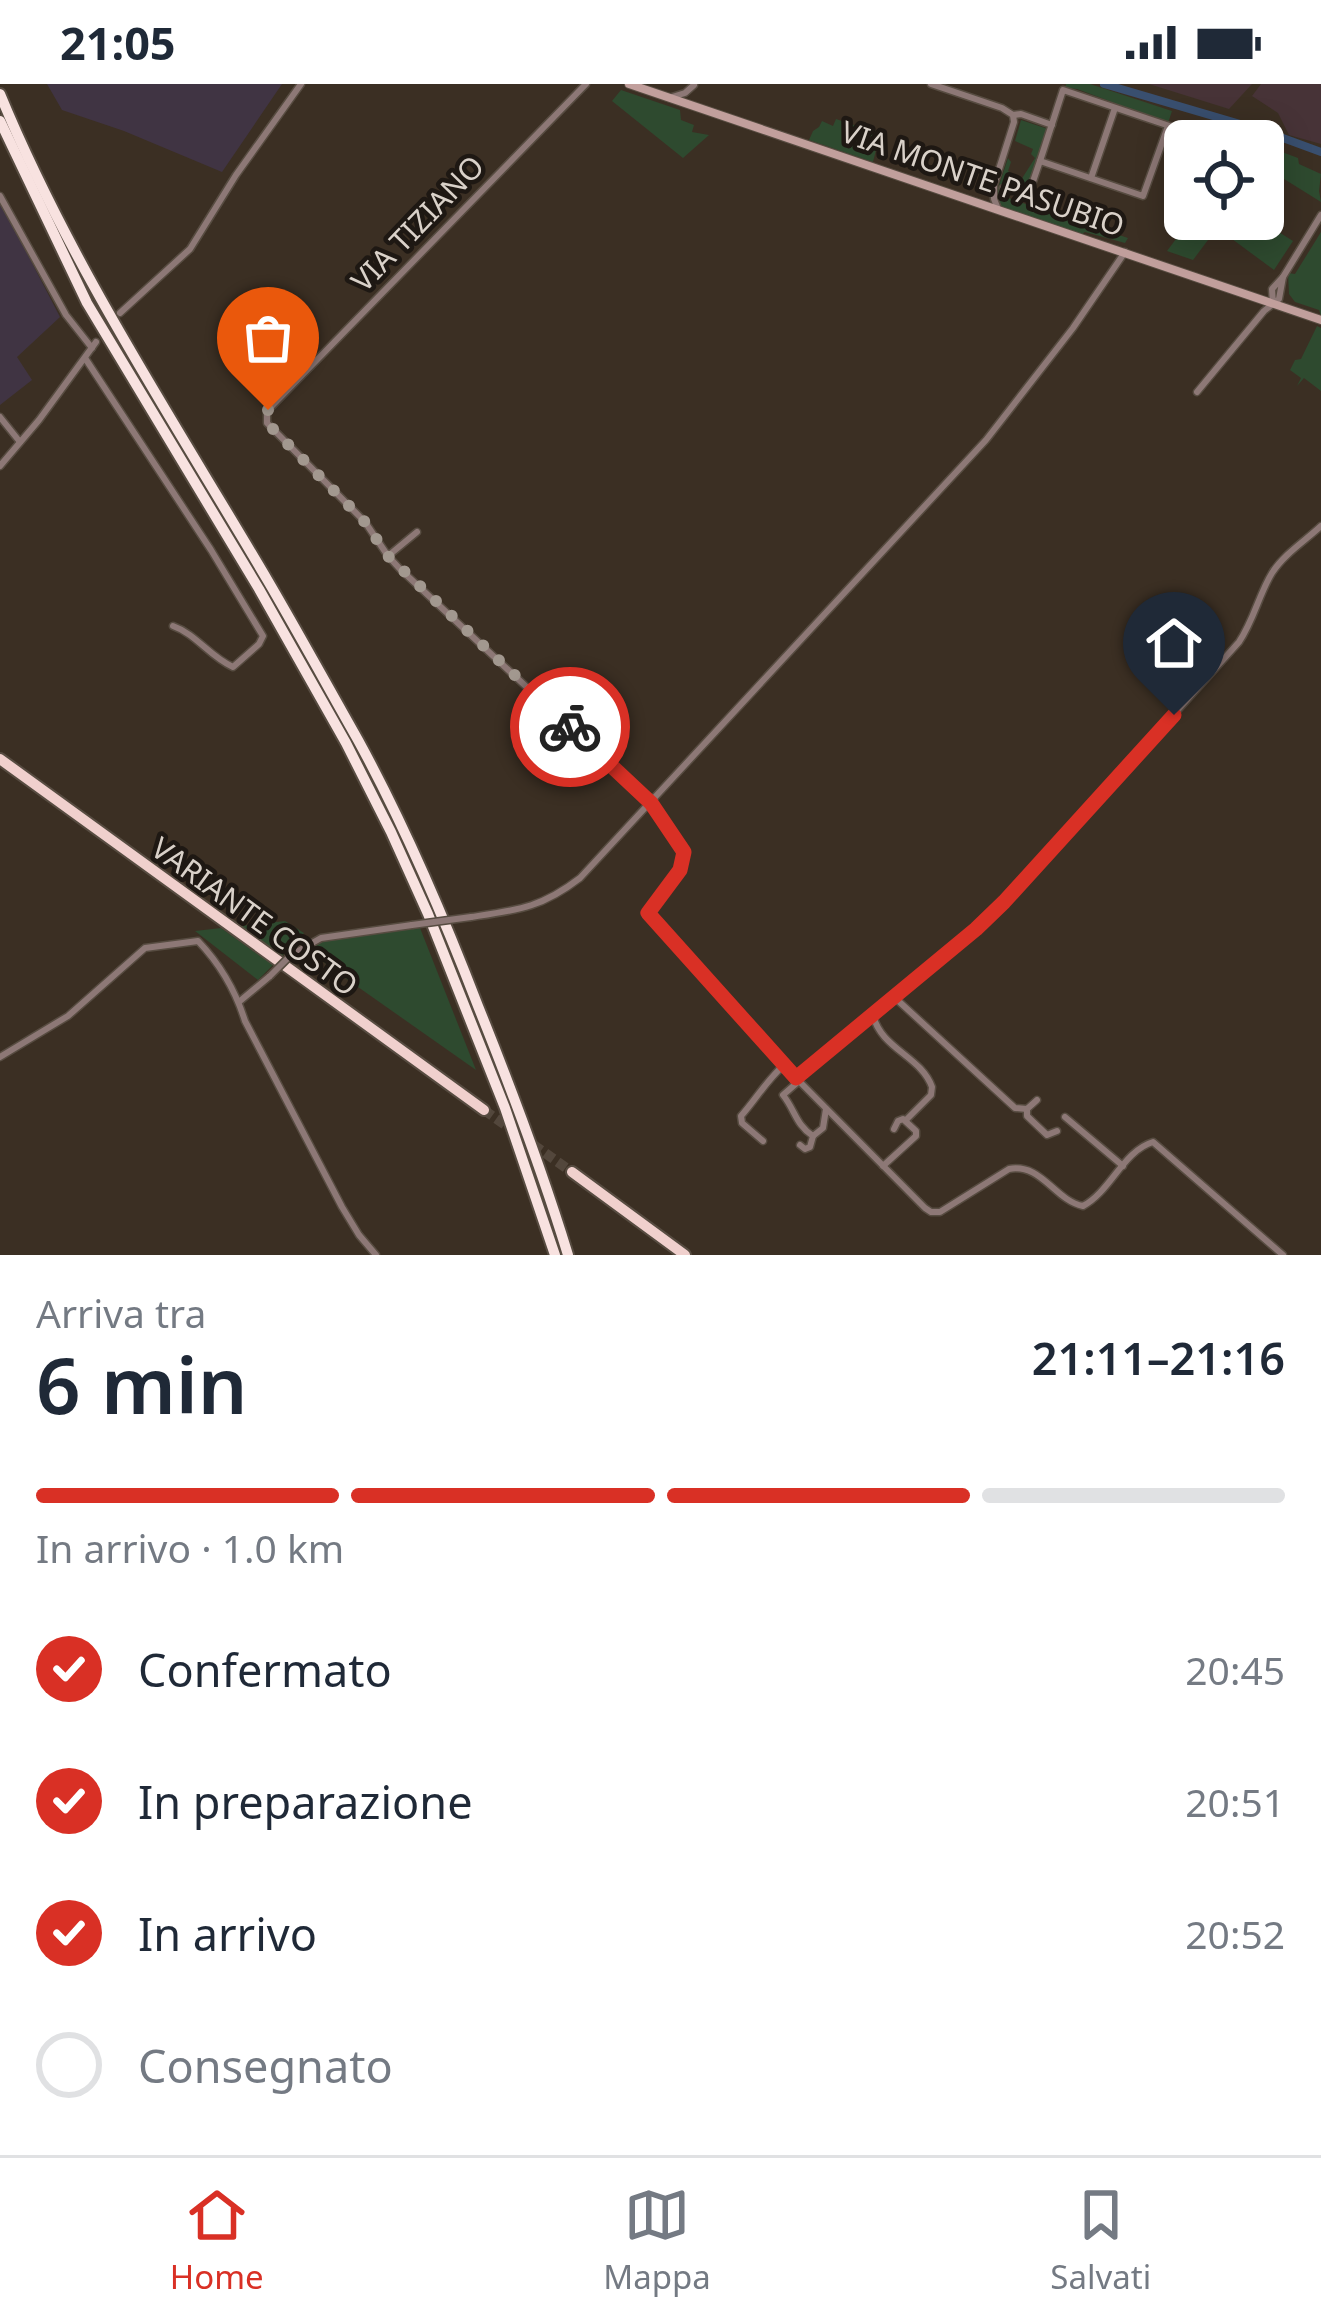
<!DOCTYPE html>
<html lang="it">
<head>
<meta charset="utf-8">
<style>
	body { margin:0; font-family:"Noto Sans",sans-serif; background:#f6f6f7; color:#1f2937; height:100vh; display:flex; flex-direction:column; font-size:45px; white-space:nowrap }
	* { box-sizing:border-box; margin:0 }
	p { font-size:39px; color:#747a83 }
	.icon { flex:none; width:66px; height:66px; fill:none; stroke:currentColor; stroke-width:2; stroke-linecap:round; stroke-linejoin:round }
	.map { position:relative; height:1171px; overflow:hidden }
	.panel { display:flex; flex-direction:column; background:#fff; flex:1 }
	.panel>* { flex:none }
	.fabs { position:absolute; left:1164px; top:36px; display:grid; gap:24px }
	.fabs a { display:grid; place-items:center; width:120px; height:120px; border-radius:18px; background:#fff; box-shadow:0 6px 30px #0003; font-size:60px }
	.pin { position:absolute; display:grid; place-items:center; width:102px; height:102px; color:#fff; margin:-123px -51px; border-radius:50% 50% 50% 0; rotate:-45deg; box-shadow:0 0 12px #0007 }
	.pin .icon { rotate:45deg }
	.courier { position:absolute; display:grid; place-items:center; width:120px; height:120px; margin:-60px; border:9px solid #d93025; border-radius:50%; background:#fff; color:#222; box-shadow:0 3px 15px #0007 }
	.overview em { font-style:normal; font-weight:600 }
	.overview div { display:flex; flex-direction:column-reverse }
	.overview { display:flex; align-items:center; justify-content:space-between; height:204px; padding:0 36px }
	h1 { font-size:78px; font-weight:600; line-height:90px }
	.bar { display:grid; grid-template-columns:repeat(4,1fr); gap:18px 12px; align-content:center; height:144px; padding:0 36px }
	.bar i { height:15px; border-radius:9px; background:#e0e1e3 }
	.bar .selected { background:#d93025 }
	.bar p { grid-column:span 4 }
	ol { padding:0 36px; list-style:none }
	li { display:flex; align-items:center; gap:36px; height:132px }
	li p { margin-inline-start:auto }
	li .icon { padding:12px; border-radius:50%; background:#d93025; color:#fff; stroke-width:4 }
	li:last-child { color:#747a83 }
	li i { width:66px; height:66px; border:6px solid #e0e1e3; border-radius:50% }
	.status { display:flex; justify-content:space-between; align-items:center; height:84px; padding:0 60px; background:#fff; direction:ltr }
	.status svg { height:33px; fill:currentColor }
	.menu { display:flex; justify-content:space-around; align-items:center; height:168px; border-top:3px solid #e0e1e3; background:#fff; font-size:33px; color:#747a83 }
	.menu a { display:grid; justify-items:center; gap:6px }
	.menu .selected { color:#d93025 }
	.map>svg:first-child { display:block }
</style>
</head>
<body>
<div class="status"><b>21:05</b><svg viewBox="0 0 49 12"><path d="M0 12V9h3v3zM5 12V6h3v6zM10 12V3h3v9zM15 12V0h3v12zM26 1h20v11H26zM47 4h2v5h-2z"/></svg></div>
<div class="map">
<svg width="1321" height="1171" viewBox="0 0 1321 1171">
	<rect width="100%" height="100%" fill="#3b2f23"/>
	<g fill="#403443">
		<path d="M47,0H282L222,88L124,47L62,26Z"/>
		<path d="M0,117L60,233L17,273L32,296L0,321Z"/>
	</g>
	<g fill="#473337">
		<path d="M1149,0H1252L1229,25Z"/>
		<path d="M1261,0H1321V60L1289,51L1278,29L1252,12Z"/>
	</g>
	<g fill="#2e4a2f">
		<path d="M1066,0H1090L1172,27L1168,39L1077,5L1065,4Z"/>
		<path d="M621,6L680,26L681,36L694,41L692,48L709,51L683,74L612,17Z"/>
		<path d="M836,35L880,50L873,78L809,56L813,47L819,43L822,37L833,42Z"/>
		<path d="M1021,36L1048,45L1028,102L1005,95L999,111L1128,154L1125,159L1085,148L1082,150L1001,123L996,110L1008,74L1011,78L1008,87L1021,96L1035,74L1031,70L1033,65L1015,57Z"/>
		<path d="M1263,61L1298,74L1299,80L1321,90L1319,107L1321,118L1263,82Z"/>
		<path d="M1191,135H1205L1217,144L1193,176L1167,167Z"/>
		<path d="M1245,135H1258L1293,157L1274,186L1232,155Z"/>
		<path d="M1321,148V232L1319,226L1295,218L1289,210L1288,189L1295,190Z"/>
		<path d="M1317,242L1321,244V307L1304,294L1297,302L1301,294L1290,286L1295,276L1301,275Z"/>
		<path d="M285,837L304,849L282,872L240,842Z"/>
		<path d="M221,844L273,881L258,896L195,847Z"/>
		<path d="M420,844L476,986L331,884L309,866L315,860L325,856Z"/>
	</g>
	<g fill="none" stroke-linecap="round" stroke-linejoin="round">
		<path stroke="#394f6f" stroke-width="8" d="M1104,0L1264,47L1321,68"/>
		<path stroke="#53473c" stroke-width="10" stroke-dasharray="10 5" stroke-linecap="butt" d="M484,1026L572,1088"/>
		<defs>
			<g id="minor">
				<path d="M586,0L271,323L267,330V339L365,438L388,472L400,485L651,719L684,771L680,786L648,829L796,994L925,1124L931,1128H940L1009,1085C1042,1079 1054,1116 1083,1122C1111,1107 1123,1067 1153,1058L1283,1171"/>
				<path d="M931,0L1002,24L1013,31L1014,38L994,101V115L998,125"/>
				<path d="M672,13L685,9L694,1"/>
				<path d="M1013,31L1021,30L1052,41"/>
				<path d="M1168,42L1143,112L1040,77L1063,6L1205,54"/>
				<path d="M1091,94L1115,24"/>
				<path d="M1003,104L1028,112L1040,77"/>
				<path d="M0,112L66,231L92,264"/>
				<path d="M1283,193L1321,131"/>
				<path d="M120,229L190,165L236,91L301,0"/>
				<path d="M85,274L211,466L263,552L259,560L233,583C210,573 196,550 173,542"/>
				<path d="M1197,308L1264,227L1279,215L1283,193L1272,205L1273,220"/>
				<path d="M0,333L20,358"/>
				<path d="M0,382L39,336L96,258"/>
				<path d="M388,472L417,448"/>
				<path d="M471,833C518,826 541,824 580,794L986,356L1073,244L1125,168"/>
				<path d="M291,871L321,854L412,841"/>
				<path d="M893,912L1015,1024L1027,1025L1037,1016"/>
				<path d="M240,917L270,892"/>
				<path d="M873,931C881,965 921,972 932,1003L931,1011L906,1036"/>
				<path d="M0,973L68,932L145,864L198,857C219,879 236,908 245,937L342,1123L359,1151L376,1171"/>
				<path d="M796,994L976,845L1005,818L1239,558C1254,536 1259,510 1272,489C1284,470 1305,457 1321,442"/>
				<path d="M799,997L783,1011C795,1026 796,1041 813,1052L810,1063L805,1065L800,1061"/>
				<path d="M1027,1025V1032L1047,1051L1057,1047"/>
				<path d="M1065,1033L1123,1082"/>
				<path d="M813,1052L823,1044L826,1025"/>
				<path d="M763,1057L742,1039L741,1032C756,1015 767,996 784,981"/>
				<path d="M883,1082L916,1052V1047L903,1035L898,1037L894,1045"/>
			</g>
			<path id="secondary" d="M629,0L1321,236"/>
			<g id="trunk">
				<path d="M0,675L484,1026"/>
				<path d="M572,1088L685,1171"/>
			</g>
			<g id="motorway">
				<path d="M0,10C71,182 174,337 268,497C299,550 328,603 358,656C405,742 443,831 478,922C511,1004 542,1086 568,1171"/>
				<path d="M0,37L87,219L259,505L346,659L391,748L428,830L505,1024L555,1171"/>
			</g>
		</defs>
		<use href="#minor" stroke="#574c41" stroke-width="9"/>
		<use href="#secondary" stroke="#574c41" stroke-width="10"/>
		<use href="#trunk" stroke="#574c41" stroke-width="14"/>
		<use href="#motorway" stroke="#574c41" stroke-width="14"/>
		<use href="#minor" stroke="#8d7876" stroke-width="6"/>
		<use href="#secondary" stroke="#c19f9c" stroke-width="8"/>
		<use href="#trunk" stroke="#f0d0cd" stroke-width="10"/>
		<use href="#motorway" stroke="#f8e2e0" stroke-width="10"/>
		<defs>
			<g id="minor-bridge">
				<path d="M412,841L471,833"/>
				<path d="M270,892L291,871"/>
			</g>
		</defs>
		<use href="#minor-bridge" stroke="#574c41" stroke-width="9" stroke-linecap="butt"/>
		<use href="#minor-bridge" stroke="#8d7876" stroke-width="6"/>
	</g>
	<g fill="none" stroke-linecap="round" stroke-linejoin="round">
		<path stroke="#a2988f" stroke-width="12" stroke-dasharray="0 21.6" d="M268,326L267,339L365,438L388,472L570,643"/>
		<path stroke="#d93025" stroke-width="15" d="M570,643L651,719L684,768L680,786L648,829L796,994L976,845L1004,818L1174,631"/>
	</g>
	<g text-anchor="middle" dominant-baseline="central" stroke-width="9" stroke-linejoin="round" paint-order="stroke">
		<g font-size="30" fill="#d9d1c9" stroke="#1e1813">
			<text transform="translate(983 94) rotate(19)">VIA MONTE PASUBIO</text>
			<text transform="translate(417 139) rotate(-46)">VIA TIZIANO</text>
			<text transform="translate(255 832) rotate(36)">VARIANTE COSTO</text>
		</g>
	</g>
</svg>
<div class="fabs">
<a><svg class="icon" aria-label="locate" viewBox="0 0 24 24"><circle cx="12" cy="12" r="6"/><path d="M12 2v4M12 18v4M2 12h4M18 12h4"/></svg></a>
</div>
<div class="pin" style="left:268px;top:326px;background:#ea580c"><svg class="icon" aria-label="bag" viewBox="0 0 24 24"><path d="M5 8h14l-1 12H6zM9 8a3 3 0 0 1 6 0"/></svg></div>
<div class="pin" style="left:1174px;top:631px;background:#1f2937"><svg class="icon" aria-label="home" viewBox="0 0 24 24"><path d="M3 11l9-7 9 7M6 9v11h12V9"/></svg></div>
<div class="courier" style="left:570px;top:643px"><svg class="icon" aria-label="bike" viewBox="0 0 24 24"><circle cx="6" cy="16" r="4"/><circle cx="18" cy="16" r="4"/><path d="M6 16l4-8h5l3 8M10 8l3 8H6M13 5h3"/></svg></div>
</div>
<section class="panel">
<div class="overview"><div><h1>6 min</h1><p>Arriva tra</p></div><em>21:11–21:16</em></div>
<div class="bar"><i class="selected"></i><i class="selected"></i><i class="selected"></i><i></i><p>In arrivo · 1.0 km</p></div>
<ol>
<li><svg class="icon" aria-label="check" viewBox="0 0 24 24"><path d="M5 12l5 5 9-10"/></svg>Confermato<p>20:45</p></li>
<li><svg class="icon" aria-label="check" viewBox="0 0 24 24"><path d="M5 12l5 5 9-10"/></svg>In preparazione<p>20:51</p></li>
<li><svg class="icon" aria-label="check" viewBox="0 0 24 24"><path d="M5 12l5 5 9-10"/></svg>In arrivo<p>20:52</p></li>
<li><i></i>Consegnato</li>
</ol>
</section>
<nav class="menu">
<a class="selected"><svg class="icon" aria-label="home" viewBox="0 0 24 24"><path d="M3 11l9-7 9 7M6 9v11h12V9"/></svg>Home</a>
<a><svg class="icon" aria-label="map" viewBox="0 0 24 24"><path d="M3 6l6-2 6 2 6-2v14l-6 2-6-2-6 2zM9 4v14M15 6v14"/></svg>Mappa</a>
<a><svg class="icon" aria-label="saved" viewBox="0 0 24 24"><path d="M7 4h10v16l-5-4-5 4z"/></svg>Salvati</a>
</nav>
</body>
</html>
